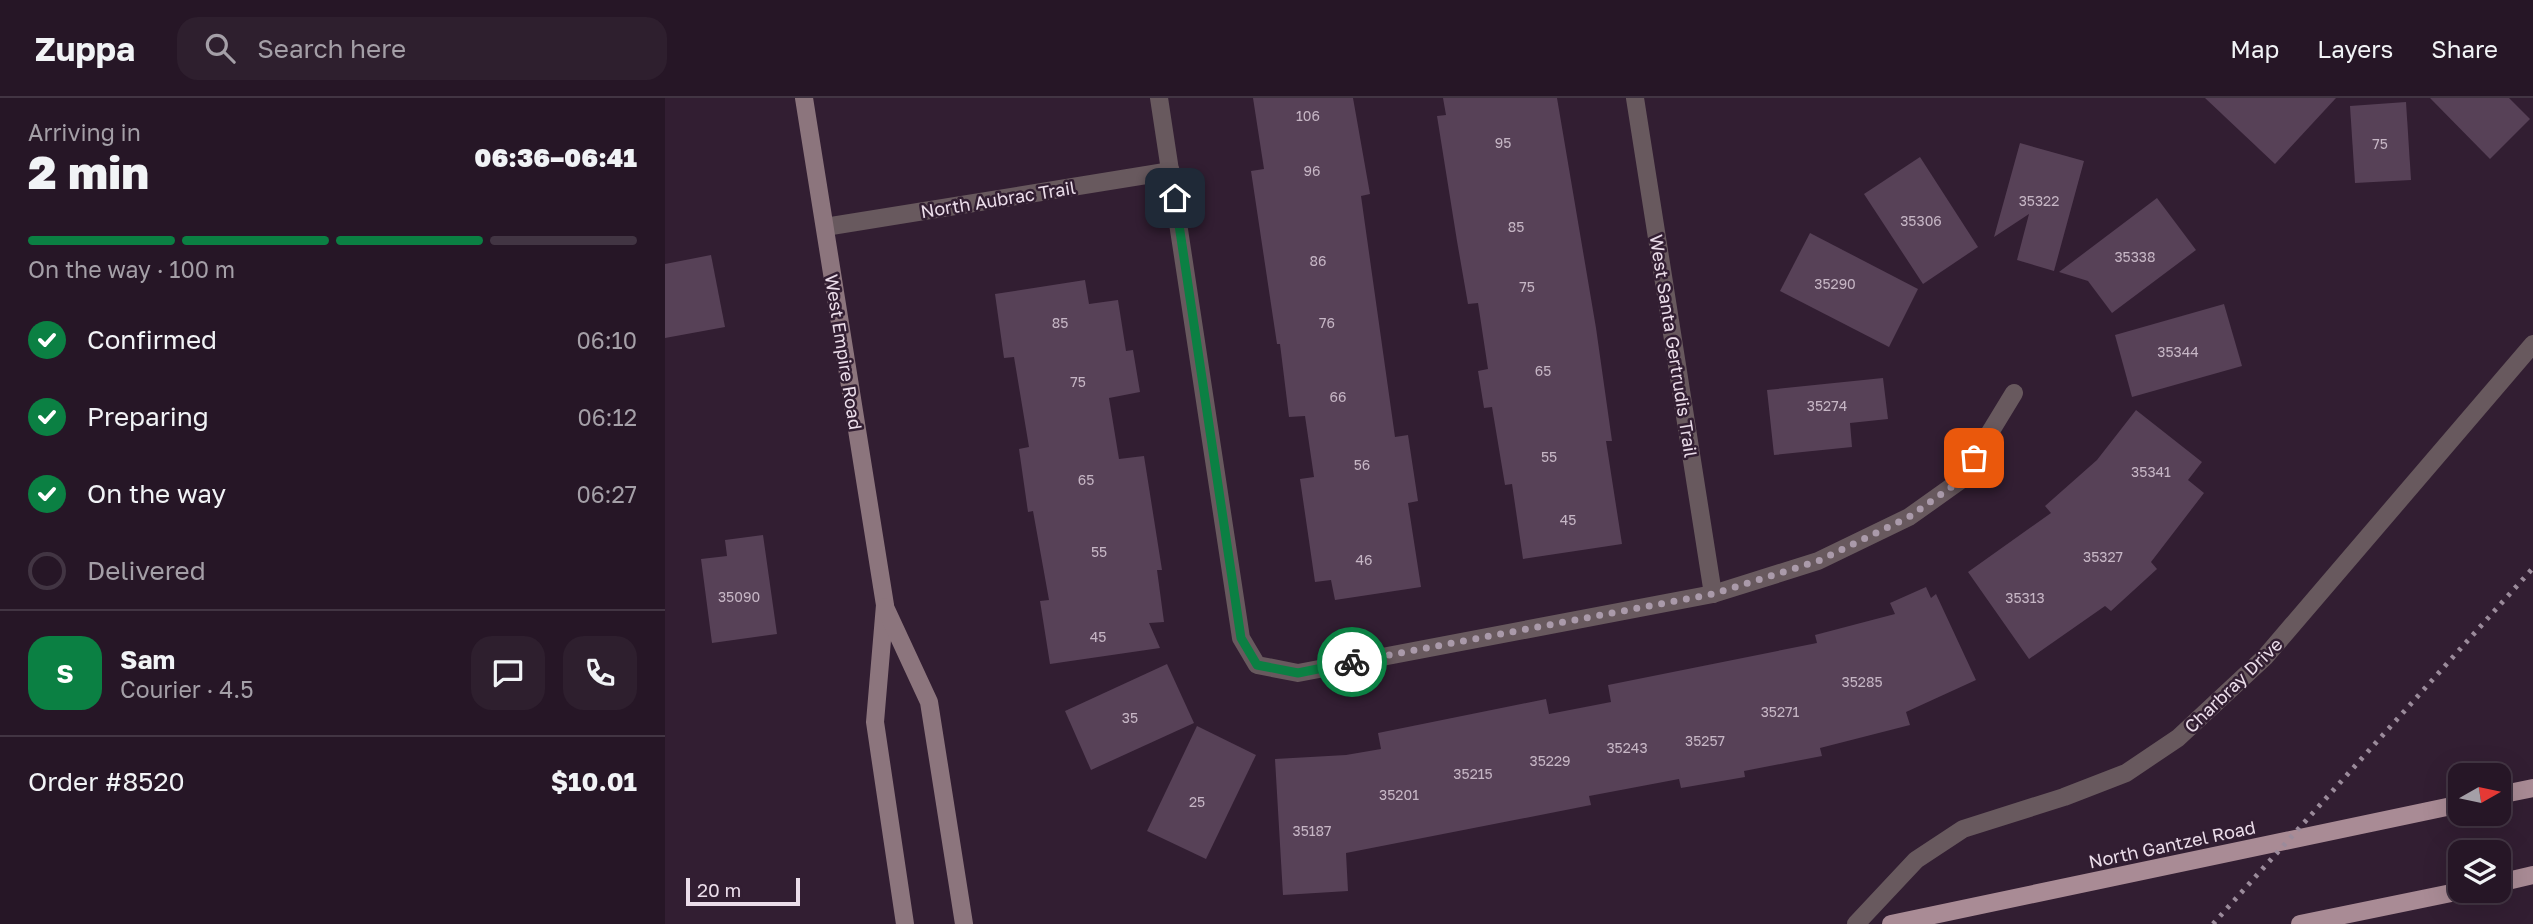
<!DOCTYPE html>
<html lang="en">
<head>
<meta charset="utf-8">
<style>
	body { margin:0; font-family:"Golos Text",sans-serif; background:#2e1f2e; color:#f1f3f6; height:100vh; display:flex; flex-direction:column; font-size:26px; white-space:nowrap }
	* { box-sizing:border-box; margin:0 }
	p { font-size:23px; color:#a49fa7 }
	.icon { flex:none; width:38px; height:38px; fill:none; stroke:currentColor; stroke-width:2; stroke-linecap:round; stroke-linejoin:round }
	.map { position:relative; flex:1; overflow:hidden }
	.sheet { display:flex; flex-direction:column; background:#261626; width:665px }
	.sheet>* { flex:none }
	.needle { width:46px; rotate:81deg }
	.buttons { position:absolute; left:1783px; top:665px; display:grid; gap:14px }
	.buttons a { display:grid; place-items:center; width:63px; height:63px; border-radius:14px; background:#261626; box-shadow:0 7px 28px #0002,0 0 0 2px #423543; font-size:35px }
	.scale { position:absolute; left:21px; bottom:18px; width:114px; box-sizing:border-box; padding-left:7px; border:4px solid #ebddea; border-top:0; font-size:19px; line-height:24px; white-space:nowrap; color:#ebddea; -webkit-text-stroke:5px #321e32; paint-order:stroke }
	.pin { position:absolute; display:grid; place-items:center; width:60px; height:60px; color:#fff; margin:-30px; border-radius:14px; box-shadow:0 4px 10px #0006 }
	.courier { position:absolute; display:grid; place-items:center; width:70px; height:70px; margin:-35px; border:5px solid #0b8043; border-radius:50%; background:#fff; color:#222; box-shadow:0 2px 9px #0007 }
	.headline em { font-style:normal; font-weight:800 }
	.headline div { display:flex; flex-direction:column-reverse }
	.headline { display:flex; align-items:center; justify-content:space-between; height:119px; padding:0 28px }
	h1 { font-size:46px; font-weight:800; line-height:52px }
	.bar { display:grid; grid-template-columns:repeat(4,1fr); gap:10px 7px; align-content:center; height:84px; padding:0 28px }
	.bar i { height:9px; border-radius:5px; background:#423543 }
	.bar .active { background:#0b8043 }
	.bar p { grid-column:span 4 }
	.line { display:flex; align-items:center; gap:18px; padding:0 28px; border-top:2px solid #423543 }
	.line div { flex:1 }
	.round { display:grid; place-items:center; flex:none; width:74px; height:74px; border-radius:21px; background:#2e1f2e }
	ol { padding:0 28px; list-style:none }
	li { display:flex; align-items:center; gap:21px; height:77px }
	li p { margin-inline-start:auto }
	li .icon { padding:7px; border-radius:50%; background:#0b8043; color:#fff; stroke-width:4 }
	li:last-child { color:#a49fa7 }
	li i { width:38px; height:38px; border:4px solid #423543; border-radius:50% }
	header { display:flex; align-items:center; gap:42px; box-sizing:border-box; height:98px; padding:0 35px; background:#261626; border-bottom:2px solid #423543 }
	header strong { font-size:33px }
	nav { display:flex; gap:38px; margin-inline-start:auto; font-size:24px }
	.search { width:490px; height:63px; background:#2e1f2e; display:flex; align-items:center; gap:18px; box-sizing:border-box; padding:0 24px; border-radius:21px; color:#a49fa7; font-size:26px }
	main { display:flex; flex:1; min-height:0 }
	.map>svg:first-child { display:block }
</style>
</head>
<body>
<header>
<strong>Zuppa</strong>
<div class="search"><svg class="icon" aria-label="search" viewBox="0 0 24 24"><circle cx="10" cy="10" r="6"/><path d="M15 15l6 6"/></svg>Search here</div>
<nav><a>Map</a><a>Layers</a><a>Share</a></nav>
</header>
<main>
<section class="sheet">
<div class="headline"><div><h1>2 min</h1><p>Arriving in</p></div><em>06:36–06:41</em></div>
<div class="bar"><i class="active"></i><i class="active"></i><i class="active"></i><i></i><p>On the way · 100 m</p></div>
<ol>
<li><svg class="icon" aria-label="check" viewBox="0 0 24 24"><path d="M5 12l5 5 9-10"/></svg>Confirmed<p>06:10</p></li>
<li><svg class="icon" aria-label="check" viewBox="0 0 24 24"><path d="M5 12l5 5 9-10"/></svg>Preparing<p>06:12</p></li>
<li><svg class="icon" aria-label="check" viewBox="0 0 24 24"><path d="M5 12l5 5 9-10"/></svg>On the way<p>06:27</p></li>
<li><i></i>Delivered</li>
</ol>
<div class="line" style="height:126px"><b class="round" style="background:#0b8043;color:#fff">S</b><div><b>Sam</b><p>Courier · 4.5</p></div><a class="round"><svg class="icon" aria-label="chat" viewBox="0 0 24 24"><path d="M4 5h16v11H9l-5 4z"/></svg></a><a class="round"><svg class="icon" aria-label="phone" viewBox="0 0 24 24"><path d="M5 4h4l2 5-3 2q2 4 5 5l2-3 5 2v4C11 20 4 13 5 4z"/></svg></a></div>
<div class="line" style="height:91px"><div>Order #8520</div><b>$10.01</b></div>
</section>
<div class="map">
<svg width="1868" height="826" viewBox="0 0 1868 826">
	<rect width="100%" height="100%" fill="#321e32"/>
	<g fill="#574157">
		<path d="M588,0H688L705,96L696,98L730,339L743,337L753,403L743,405L756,489L670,502L666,482L650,484L635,381L649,379L640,318L624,319L615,246H612L586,73L599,71Z"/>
		<path d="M778,0H892L931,230L947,343H941L957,446L858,461L847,386L840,387L827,309L819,310L813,273L823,271L813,205L803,206L792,143L772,18L781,17Z"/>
		<path d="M1540,0H1671L1610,66Z"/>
		<path d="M1765,0H1844L1865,21L1825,61Z"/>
		<path d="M1741,4L1746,82L1690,85L1685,8Z"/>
		<path d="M1355,45L1419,63L1389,173L1352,162L1364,116L1329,139Z"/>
		<path d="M1255,59L1313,149L1258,186L1199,96Z"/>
		<path d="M1492,100L1531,152L1447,215L1423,183L1394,174Z"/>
		<path d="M1145,135L1253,191L1224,249L1115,193Z"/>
		<path d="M46,157L60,229L0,240V166Z"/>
		<path d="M420,182L424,206L453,202L461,253L468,252L475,294L444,300L454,361L479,358L497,472H492L499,524L484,525L495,550L385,566L375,503L384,502L368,413L363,414L354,351L364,349L349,259L339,260L330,196Z"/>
		<path d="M1559,206L1577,268L1467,299L1450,237Z"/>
		<path d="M1218,280L1223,321L1185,325L1187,349L1109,357L1102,292Z"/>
		<path d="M1471,312L1537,364L1523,382L1539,395L1486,464L1492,471L1446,513L1440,508L1364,561L1303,474L1386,415L1380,408L1432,362Z"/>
		<path d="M98,437L112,536L47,545L36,461L62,458L60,442Z"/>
		<path d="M1261,489L1266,500L1271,496L1311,582L1241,614L1245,627L1155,650L1157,658L1079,673L1080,679L1016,690L1014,681L924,698L926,707L681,755L683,793L618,797L610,661L681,657L716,651L713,635L881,601L884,616L946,604L943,587L1152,545L1150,537L1230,516L1225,505Z"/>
		<path d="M502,566L529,625L426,672L400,613Z"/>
		<path d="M532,628L591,657L541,761L482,733Z"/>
	</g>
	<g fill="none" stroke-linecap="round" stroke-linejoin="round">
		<path stroke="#68595e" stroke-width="18" d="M1191,826L1251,762L1298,731L1399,699L1461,675L1513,640L1600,559L1868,246"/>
		<g stroke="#68595e" stroke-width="18">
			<path d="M494,0L576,540L592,567L633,575L1048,496L1153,463L1244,419L1296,382L1349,295"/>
			<path d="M970,0L1048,496"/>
			<path d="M160,129L506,73"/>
		</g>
		<g stroke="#8c757d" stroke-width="18">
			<path d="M139,0L220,507L210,624L240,826"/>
			<path d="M220,509L264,604L299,826"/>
		</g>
		<g stroke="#a98b95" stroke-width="18">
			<path d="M1834,697L1868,690"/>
			<path d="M1834,785L1868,777"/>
			<path d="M1226,826L1796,706"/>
			<path d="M1635,826L1796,793"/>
		</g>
		<path stroke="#9b8b9b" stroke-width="5" stroke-dasharray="3.5 7" stroke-linecap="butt" d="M1548,826L1868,470"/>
	</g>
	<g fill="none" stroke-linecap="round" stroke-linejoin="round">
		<path stroke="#aa9aaa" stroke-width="7" stroke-dasharray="0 12.6" d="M687,564L1048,496L1153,463L1244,419L1296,382L1309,360"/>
		<path stroke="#0b8043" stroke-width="9" d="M510,100L576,540L592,567L633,575L687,564"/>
	</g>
	<g text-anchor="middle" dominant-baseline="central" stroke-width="5" stroke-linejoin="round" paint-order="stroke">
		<g font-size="14" fill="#c6b6c5">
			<text x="643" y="17">106</text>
			<text x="838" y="44">95</text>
			<text x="1715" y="45">75</text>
			<text x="647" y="72">96</text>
			<text x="1374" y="102">35322</text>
			<text x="1256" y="122">35306</text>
			<text x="851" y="128">85</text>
			<text x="1470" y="158">35338</text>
			<text x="653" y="162">86</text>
			<text x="1170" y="185">35290</text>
			<text x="862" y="188">75</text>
			<text x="395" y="224">85</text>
			<text x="662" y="224">76</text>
			<text x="1513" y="253">35344</text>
			<text x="878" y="272">65</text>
			<text x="413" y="283">75</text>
			<text x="673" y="298">66</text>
			<text x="1162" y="307">35274</text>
			<text x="884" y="358">55</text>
			<text x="697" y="366">56</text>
			<text x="1486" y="373">35341</text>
			<text x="421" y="381">65</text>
			<text x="903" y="421">45</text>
			<text x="434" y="453">55</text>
			<text x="1438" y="458">35327</text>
			<text x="699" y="461">46</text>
			<text x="74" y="498">35090</text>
			<text x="1360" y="499">35313</text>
			<text x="433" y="538">45</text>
			<text x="1197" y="583">35285</text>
			<text x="1115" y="613">35271</text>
			<text x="465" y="619">35</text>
			<text x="1040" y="642">35257</text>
			<text x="962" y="649">35243</text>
			<text x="885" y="662">35229</text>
			<text x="808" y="675">35215</text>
			<text x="734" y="696">35201</text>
			<text x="532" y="703">25</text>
			<text x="647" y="732">35187</text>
		</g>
		<g font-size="18" fill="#ebddea" stroke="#321e32">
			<text transform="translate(333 101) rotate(-9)">North Aubrac Trail</text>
			<text transform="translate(1009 248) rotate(81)">West Santa Gertrudis Trail</text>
			<text transform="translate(179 254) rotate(81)">West Empire Road</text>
			<text transform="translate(1568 587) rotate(-44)">Charbray Drive</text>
			<text transform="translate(1507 746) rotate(-12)">North Gantzel Road</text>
		</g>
	</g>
</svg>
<div class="buttons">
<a><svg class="needle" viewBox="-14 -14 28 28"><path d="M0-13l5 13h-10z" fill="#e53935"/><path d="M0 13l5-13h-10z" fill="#a49fa7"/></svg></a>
<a><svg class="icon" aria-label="layers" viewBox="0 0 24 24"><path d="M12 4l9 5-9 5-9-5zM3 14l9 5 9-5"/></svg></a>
</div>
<div class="scale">20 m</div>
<div class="pin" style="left:1309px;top:360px;background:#ea580c"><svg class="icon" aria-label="bag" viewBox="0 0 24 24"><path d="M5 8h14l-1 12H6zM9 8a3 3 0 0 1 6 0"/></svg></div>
<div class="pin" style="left:510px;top:100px;background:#1f2937"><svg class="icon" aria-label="home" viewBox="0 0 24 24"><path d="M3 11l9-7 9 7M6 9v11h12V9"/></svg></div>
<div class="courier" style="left:687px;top:564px"><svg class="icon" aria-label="bike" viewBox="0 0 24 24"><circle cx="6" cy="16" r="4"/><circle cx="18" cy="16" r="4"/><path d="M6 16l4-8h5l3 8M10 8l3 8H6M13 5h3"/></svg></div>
</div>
</main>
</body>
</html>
